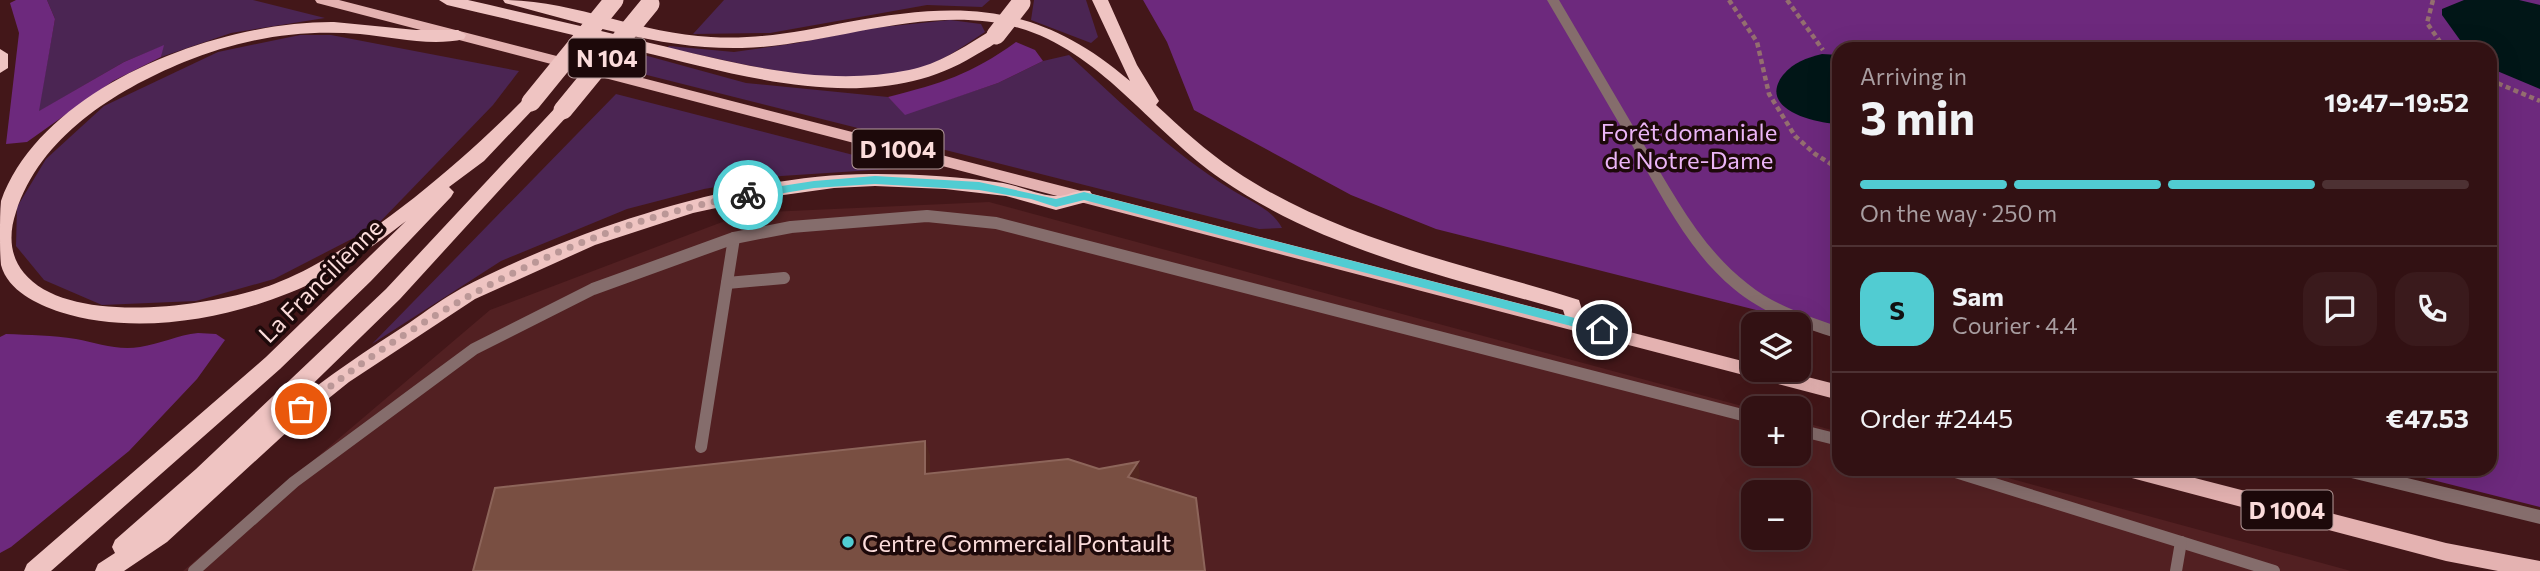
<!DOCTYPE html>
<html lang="en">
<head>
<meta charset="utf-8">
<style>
	body { margin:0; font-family:Commissioner,sans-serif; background:#3a1a1c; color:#f1f3f6; height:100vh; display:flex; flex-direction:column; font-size:26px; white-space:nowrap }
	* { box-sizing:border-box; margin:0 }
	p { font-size:23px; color:#a89da0 }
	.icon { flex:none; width:38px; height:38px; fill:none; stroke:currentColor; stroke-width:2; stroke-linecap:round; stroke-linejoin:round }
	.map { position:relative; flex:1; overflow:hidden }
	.side { position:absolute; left:1832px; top:42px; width:665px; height:434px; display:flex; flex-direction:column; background:#321113; border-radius:21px; box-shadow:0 7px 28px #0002,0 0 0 2px #4d3133 }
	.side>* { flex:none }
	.fabs { position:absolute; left:1741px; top:312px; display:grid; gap:14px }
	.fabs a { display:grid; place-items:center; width:70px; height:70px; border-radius:14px; background:#321113; box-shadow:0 7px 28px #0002,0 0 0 2px #4d3133; font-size:35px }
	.pin { position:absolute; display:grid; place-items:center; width:60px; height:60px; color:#fff; margin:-30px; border:4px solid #fff; border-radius:50%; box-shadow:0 2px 7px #0007 }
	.courier { position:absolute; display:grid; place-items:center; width:70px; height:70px; margin:-35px; border:5px solid #51ccd2; border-radius:50%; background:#fff; color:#222; box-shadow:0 2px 9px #0007 }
	.summary em { font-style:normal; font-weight:700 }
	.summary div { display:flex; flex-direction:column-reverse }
	.summary { display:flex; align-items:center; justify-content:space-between; height:119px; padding:0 28px }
	h1 { font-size:46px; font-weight:700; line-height:52px }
	.bar { display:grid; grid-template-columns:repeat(4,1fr); gap:10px 7px; align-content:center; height:84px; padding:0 28px }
	.bar i { height:9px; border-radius:5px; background:#4d3133 }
	.bar .active { background:#51ccd2 }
	.bar p { grid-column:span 4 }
	.line { display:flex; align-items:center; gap:18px; padding:0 28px; border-top:2px solid #4d3133 }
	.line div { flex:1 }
	.round { display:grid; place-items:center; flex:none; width:74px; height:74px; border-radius:21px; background:#3a1a1c }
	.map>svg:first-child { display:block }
</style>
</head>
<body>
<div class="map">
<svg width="2540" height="571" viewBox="0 0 2540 571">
	<rect width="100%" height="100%" fill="#431719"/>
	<path fill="#522022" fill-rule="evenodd" d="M989,202L1753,409L1754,453H1799V421L1839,432V469H1975L2351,571H183L490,310L746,213ZM1754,492H1799V537H1754Z"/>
	<g fill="#4b2553">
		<path d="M47,0H253L325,18L231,33L161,57L163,46L124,62L38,112L55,19Z"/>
		<path d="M724,0H990L982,7L927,5L770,33L693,34Z"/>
		<path d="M1034,0H1086L1098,37L1091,43L1031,20Z"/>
		<path d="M950,20L981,24L985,32C964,46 940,63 915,70C833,91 747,64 667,48L669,46L734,52L797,43L873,28Z"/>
		<path d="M300,35H331L519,71L493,105L375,227L274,279L196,301L102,305L44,280L16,246L17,207L46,159L104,106L218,52Z"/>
		<path d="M644,55L746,83L888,97L905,114L998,83L1043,61L1069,55C1121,103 1171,152 1232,190C1250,201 1272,209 1282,228L1259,229L631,71Z"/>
		<path d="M616,94L904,168L781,176L704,189L627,209L501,261L372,344Z"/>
	</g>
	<g fill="#6d297d">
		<path d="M16,0H47L55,19L39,111L124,62L164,45L161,57L113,81L27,142L6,144L19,33L10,3Z"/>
		<path d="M1143,0H2540V507L2389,469H2490V49H1839V331L1436,229L1351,195L1194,110L1167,42Z"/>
		<path d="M1016,42L1035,50L1043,61L998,83L905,115L888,97C942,83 970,75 1016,42Z"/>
		<path d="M198,333L216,334L225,340L197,379L129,451L11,547L0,553V337L6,334C29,335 53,335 76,339C97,343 118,351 140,347C160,344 178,335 198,333Z"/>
	</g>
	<g fill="#011617">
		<path d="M2464,0H2519L2540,5V89L2490,68V49H2467L2465,47L2442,15V9Z"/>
		<path d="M1822,54L1839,55V124C1814,123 1757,109 1783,75C1794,62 1806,58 1822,54Z"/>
	</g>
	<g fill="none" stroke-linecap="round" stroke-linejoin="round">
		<g stroke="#946e6f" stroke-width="4.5" stroke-dasharray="5 3.5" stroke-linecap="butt">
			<path d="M1729,0L1757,42L1769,94L1795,136L1815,154L1839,169"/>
			<path d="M1787,0L1823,50"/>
			<path d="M2433,0L2427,23L2445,49"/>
			<path d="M2490,80L2540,101"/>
		</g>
		<g stroke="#856d6c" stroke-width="12">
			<path d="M727,283L784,278"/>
			<path d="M1799,430L1839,440"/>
			<path d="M701,447L734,238"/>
			<path d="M1946,469L2274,571"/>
			<path d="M194,571L294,482L474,349L593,289L734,238L791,227L927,216L996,223L1754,418"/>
			<path d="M2176,571L2181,542"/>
		</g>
		<g fill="#856d6c" fill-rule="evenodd">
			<path d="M1547,0H1559C1587,48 1615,95 1643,143C1673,193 1701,248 1748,284C1774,305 1807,316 1839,327V339C1803,328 1764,314 1734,289C1690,253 1664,200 1636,152C1606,101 1577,51 1547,0Z"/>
			<path d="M2335,469H2370L2540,510V524L2343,476L2337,474Z"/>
		</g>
		<g fill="#e4b2b1" fill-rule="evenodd">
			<path d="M315,0H339L1754,364V369H1776L1839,385V400L317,3Z"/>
			<path d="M2118,469H2160L2446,543L2540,561V571H2498L2446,561L2128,477L2121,475Z"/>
		</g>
		<g fill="#efc4c2" fill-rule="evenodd">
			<path d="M439,0H468C529,14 590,28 650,43C735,63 822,88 909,70C939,64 964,47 990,31L996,30L1004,35C997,44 984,50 974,56C873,118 744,76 638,51C574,35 511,20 447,5Z"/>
			<path d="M503,0C574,0 640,34 711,37C758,40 802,31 848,22C962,1 1038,2 1130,81L1092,0H1108L1137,65L1159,101L1156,105C1181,128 1206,151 1234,170C1338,240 1462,263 1579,300L1586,323L1583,328L1576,331L1569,328L1563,310C1447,277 1322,249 1221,179C1154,133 1105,57 1026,30C932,0 835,46 742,48C662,50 582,23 505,3Z"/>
			<path d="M334,22L416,30H458L466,35L464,39C431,47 393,37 360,34C298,29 240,39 184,62C114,91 40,137 16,212C9,233 9,255 24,273C69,328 215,306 274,284C358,252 462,162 525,98L531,96L540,102L484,161L449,187L454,192L451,197L371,281L280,369L51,571H24L27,564L266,357L406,221C370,249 331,277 289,293C220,321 132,335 60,312C37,304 8,291 1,265C0,255 0,243 0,233C0,223 0,211 1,201C43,85 220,21 334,22Z"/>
			<path d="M0,49L8,54V68L0,73Z"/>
			<path d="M563,104L569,106L572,110L569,114L400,299L288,408C327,377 367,350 409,323C426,311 444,298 462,288C576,229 747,172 877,174C919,174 962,177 1003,183C1020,186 1037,195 1055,196C1067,197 1078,188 1090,191L1093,196L1090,201L1056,210L1006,196L945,189L875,186L834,188L762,198L693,213L595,245L475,299L349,382L288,431L167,542L124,571H95L98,564L115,553L112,547L115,540L196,469L386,289L557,106Z"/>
		</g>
		<g stroke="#efc4c2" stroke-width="19">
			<path d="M996,35L1021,3"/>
			<path d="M531,102L614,0"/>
			<path d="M563,110L650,4"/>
		</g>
	</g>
	<g fill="#53271f">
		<path d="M925,441L930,455V489L925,474Z"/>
		<path d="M1138,462L1140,476L1130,492L1128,477Z"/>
	</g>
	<path fill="#794f42" stroke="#8d655a" stroke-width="2" d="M925,441V474L1068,459L1099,469L1138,462L1128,477L1196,498L1205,571H473L495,488Z"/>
	<path fill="#51ccd2" d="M875,176L979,182L1056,199L1084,192L1602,325L1608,330L1602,334L1084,200L1056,207L1031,199L979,190L875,184L814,188L748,199L742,195L748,191L814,181Z"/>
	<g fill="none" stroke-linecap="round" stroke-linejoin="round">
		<path stroke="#bb9797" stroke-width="7" stroke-dasharray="0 12.6" d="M301,409C432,305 582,224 748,195"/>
	</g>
	<circle fill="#51ccd2" stroke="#1d090a" stroke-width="2.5" cx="848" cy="542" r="7"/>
	<g text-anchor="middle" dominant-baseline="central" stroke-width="7" stroke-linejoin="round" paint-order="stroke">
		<g fill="#1d090a" stroke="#b89d9c" stroke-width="2">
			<rect x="568.5" y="38.5" width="77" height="39" rx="5"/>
			<rect x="852.5" y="129.5" width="91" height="39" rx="5"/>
			<rect x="2241.5" y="490.5" width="91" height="39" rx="5"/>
		</g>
		<g font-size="23" font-weight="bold" fill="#fbdcdb">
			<text x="607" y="58">N 104</text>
			<text x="898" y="149">D 1004</text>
			<text x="2287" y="510">D 1004</text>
		</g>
		<g font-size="24" fill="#ebb5f7" stroke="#1d090a">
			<text x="1689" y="131">Forêt domaniale<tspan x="1689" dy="28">de Notre-Dame</tspan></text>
		</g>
		<g font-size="24" fill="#fbdcdb" stroke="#1d090a">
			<text transform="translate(320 280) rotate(-45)">La Francilienne</text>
		</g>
		<g font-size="24" fill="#fbdcdb" stroke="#1d090a" text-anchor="start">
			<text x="862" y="542">Centre Commercial Pontault</text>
		</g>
	</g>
</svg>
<div class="fabs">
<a><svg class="icon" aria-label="layers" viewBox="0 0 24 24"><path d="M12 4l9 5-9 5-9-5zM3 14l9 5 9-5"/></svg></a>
<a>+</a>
<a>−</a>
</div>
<div class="pin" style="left:301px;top:409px;background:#ea580c"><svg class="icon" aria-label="bag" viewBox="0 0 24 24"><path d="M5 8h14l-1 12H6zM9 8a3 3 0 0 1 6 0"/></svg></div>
<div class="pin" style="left:1602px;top:330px;background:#1f2937"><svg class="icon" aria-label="home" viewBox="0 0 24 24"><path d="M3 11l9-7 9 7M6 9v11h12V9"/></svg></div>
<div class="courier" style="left:748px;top:195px"><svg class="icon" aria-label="bike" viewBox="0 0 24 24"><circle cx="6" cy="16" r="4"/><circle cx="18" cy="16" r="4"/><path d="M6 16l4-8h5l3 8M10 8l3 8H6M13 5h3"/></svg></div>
<section class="side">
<div class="summary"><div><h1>3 min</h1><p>Arriving in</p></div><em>19:47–19:52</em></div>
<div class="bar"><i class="active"></i><i class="active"></i><i class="active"></i><i></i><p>On the way · 250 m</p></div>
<div class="line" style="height:126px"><b class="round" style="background:#51ccd2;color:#111">S</b><div><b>Sam</b><p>Courier · 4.4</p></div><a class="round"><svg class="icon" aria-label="chat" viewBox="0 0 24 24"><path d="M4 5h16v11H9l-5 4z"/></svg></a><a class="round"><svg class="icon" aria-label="phone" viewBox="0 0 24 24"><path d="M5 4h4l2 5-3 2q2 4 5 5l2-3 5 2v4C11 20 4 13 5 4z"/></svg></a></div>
<div class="line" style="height:91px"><div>Order #2445</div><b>€47.53</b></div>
</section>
</div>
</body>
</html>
